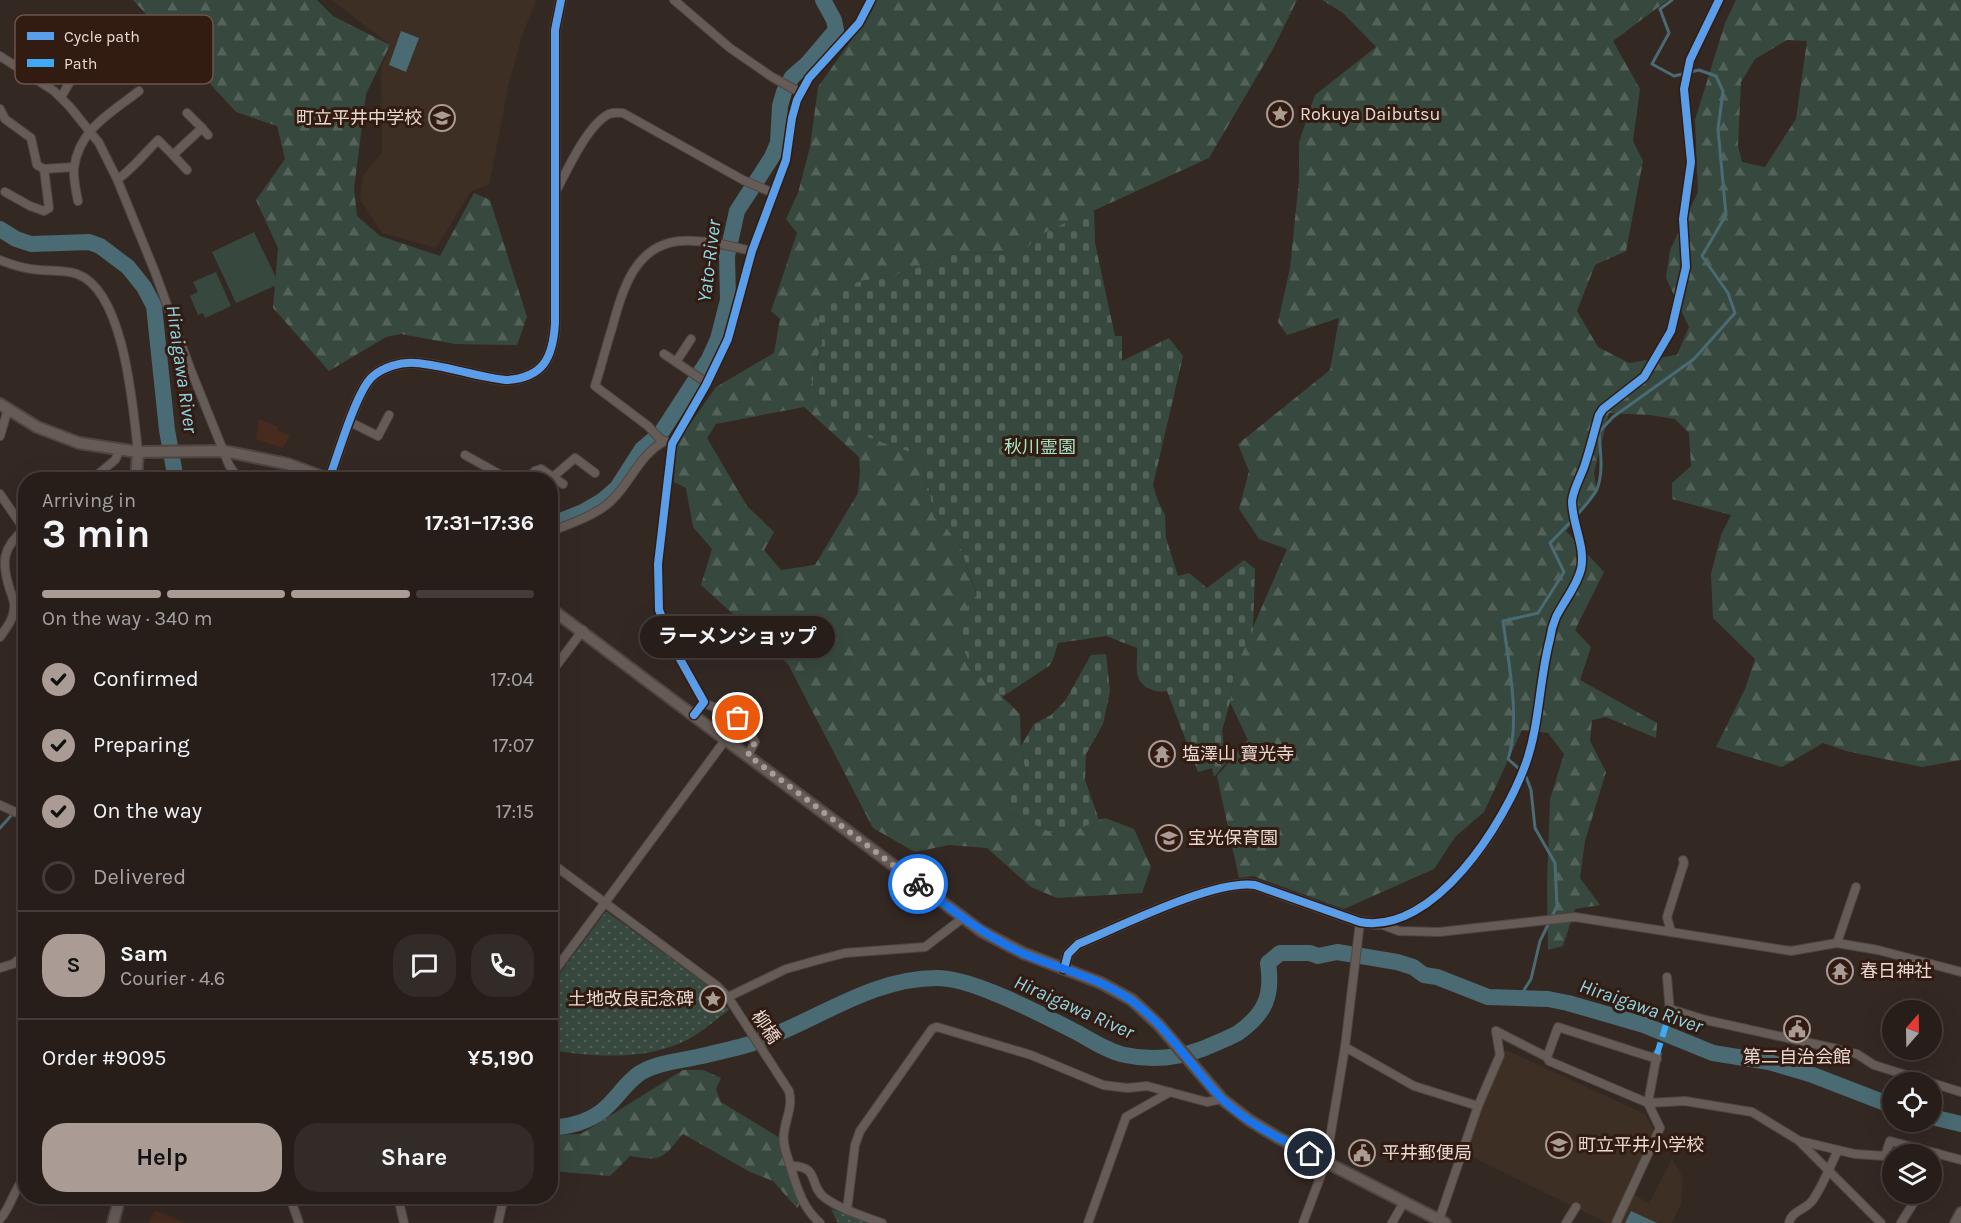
<!DOCTYPE html>
<html lang="en">
<head>
<meta charset="utf-8">
<style>
	body { margin:0; font-family:Karla,"Noto Sans JP",sans-serif; background:#332b27; color:#f1f3f6; height:100vh; display:flex; flex-direction:column; font-size:22px; white-space:nowrap }
	* { box-sizing:border-box; margin:0 }
	p { font-size:20px; color:#a4a2a2 }
	.icon { flex:none; width:33px; height:33px; fill:none; stroke:currentColor; stroke-width:2; stroke-linecap:round; stroke-linejoin:round }
	.map { position:relative; flex:1; overflow:hidden }
	.sheet { position:absolute; left:18px; top:472px; width:540px; height:732px; display:flex; flex-direction:column; background:#271e1a; border-radius:24px; box-shadow:0 6px 24px #0002,0 0 0 2px #433c39 }
	.sheet>* { flex:none }
	.needle { width:39px; rotate:20deg }
	.tools { position:absolute; left:1882px; top:1000px; display:grid; gap:12px }
	.tools a { display:grid; place-items:center; width:60px; height:60px; border-radius:50%; background:#271e1a; box-shadow:0 6px 24px #0002,0 0 0 2px #433c39; font-size:30px }
	.pin { position:absolute; display:grid; place-items:center; width:51px; height:51px; color:#fff; margin:-26px; border:3px solid #fff; border-radius:50%; box-shadow:0 2px 6px #0007 }
	.courier { position:absolute; display:grid; place-items:center; width:60px; height:60px; margin:-30px; border:4px solid #1a73e8; border-radius:50%; background:#fff; color:#222; box-shadow:0 2px 8px #0007 }
	.bubble { position:absolute; height:42px; border-radius:21px; background:#271e1a; box-shadow:0 6px 24px #0002,0 0 0 2px #433c39; font-size:20px; font-weight:700; line-height:42px; text-align:center }
	.overview em { font-style:normal; font-weight:700 }
	.overview div { display:flex; flex-direction:column-reverse }
	.overview { display:flex; align-items:center; justify-content:space-between; height:102px; padding:0 24px }
	h1 { font-size:39px; font-weight:700; line-height:45px }
	.bar { display:grid; grid-template-columns:repeat(4,1fr); gap:9px 6px; align-content:center; height:72px; padding:0 24px }
	.bar i { height:8px; border-radius:4px; background:#433c39 }
	.bar .on { background:#aa9b95 }
	.bar p { grid-column:span 4 }
	.line { display:flex; align-items:center; gap:15px; padding:0 24px; border-top:2px solid #433c39 }
	.line div { flex:1 }
	.round { display:grid; place-items:center; flex:none; width:63px; height:63px; border-radius:24px; background:#332b27 }
	ol { padding:0 24px; list-style:none }
	li { display:flex; align-items:center; gap:18px; height:66px }
	li p { margin-inline-start:auto }
	li .icon { padding:6px; border-radius:50%; background:#aa9b95; color:#111; stroke-width:4 }
	li:last-child { color:#a4a2a2 }
	li i { width:33px; height:33px; border:3px solid #433c39; border-radius:50% }
	.button { display:flex; gap:12px; margin-top:auto; padding:12px 24px }
	.button a { flex:1; height:69px; border-radius:24px; background:#aa9b95; color:#111; font-size:24px; font-weight:700; line-height:69px; text-align:center }
	.button a+a { background:#332b27; color:#f1f3f6 }
	.map>svg:first-child { display:block }
</style>
</head>
<body>
<div class="map">
<svg width="1961" height="1223" viewBox="0 0 1961 1223">
	<defs>
		<pattern id="forest-firs" width="22" height="20" patternUnits="userSpaceOnUse" patternTransform="scale(1.5)"><rect width="22" height="20" fill="#37493f"/><path d="M5 1l3.5 6h-7zM16 11l3.5 6h-7z" fill="#54635a"/></pattern>
		<pattern id="cemetery-stones" width="16" height="16" patternUnits="userSpaceOnUse" patternTransform="scale(1.5)"><rect width="16" height="16" fill="#37493f"/><path d="M2 7V4a2 2 0 0 1 4 0v3zM10 15v-3a2 2 0 0 1 4 0v3z" fill="#54635a"/></pattern>
		<pattern id="park-dots" width="8" height="8" patternUnits="userSpaceOnUse" patternTransform="scale(1.5)"><rect width="8" height="8" fill="#37493f"/><path d="M2 2h.1M6 6h.1" fill="none" stroke="#54635a" stroke-width="1.8" stroke-linecap="round"/></pattern>
	</defs>
	<rect width="100%" height="100%" fill="#342823"/>
	<g fill="#472b1f">
		<path d="M259,419L278,427L277,430L290,436L283,448L256,439Z"/>
		<path d="M157,1211L184,1223H149L154,1212Z"/>
	</g>
	<g fill="#3d2f23">
		<path d="M332,0H536L522,36L509,83L489,185L471,191L436,248L382,233L360,200L363,176L382,152L381,69L390,45Z"/>
		<path d="M1506,1050L1645,1114L1653,1129L1652,1136L1636,1176L1613,1223H1607L1466,1154L1478,1116Z"/>
		<path d="M1672,1159L1683,1178L1681,1203L1672,1223H1619L1634,1194L1649,1204Z"/>
	</g>
	<g fill="url(#forest-firs)" fill-rule="evenodd">
		<path d="M133,0H317L333,16L390,45L366,94L354,189L357,216L380,236L440,256L474,193L490,200L527,317L517,345L455,344L401,334L386,337L329,371L273,308L278,248L256,200L285,159L277,126L236,112Z"/>
		<path d="M875,0H1297L1273,49L1209,158L1040,235L1023,252L957,253L906,272L858,282L818,313L822,343L811,379L845,425L857,432L919,455L929,489L934,517L947,528L960,547L977,596L968,606L972,668L1020,714L1021,746L1027,779L1005,795V811L1055,834L1105,818L1134,829L1151,867L1142,893L1057,898L1031,887L987,848L949,845L915,852L873,828L788,664L701,585L712,549L693,527L686,488L674,482L676,444L716,387L774,353L780,319L771,311L797,233L786,219L798,193L810,147L818,87L872,11ZM804,407L859,457L860,472L858,493L815,565L781,570L764,550L774,532L747,506L707,438L716,424Z"/>
		<path d="M1322,0H1668L1613,41L1640,89L1633,141L1643,161L1626,251L1595,265L1577,311L1598,347L1629,363L1677,355L1689,327L1666,278L1670,250L1698,192L1695,120L1725,23L1736,0H1961V760L1922,767L1846,751L1823,743L1782,767L1716,747L1745,689L1755,659L1713,618L1711,574L1721,535L1731,515L1672,499V483L1691,466L1689,433L1675,419L1650,415L1609,413L1594,472L1597,493L1566,531L1604,572L1575,630L1591,647L1580,680L1657,723L1656,738L1606,717L1592,720L1590,741L1606,772L1585,841L1580,878L1600,905L1575,909L1563,946L1548,950L1547,885L1550,799L1564,754L1548,733L1522,730L1484,812L1455,837L1434,869L1344,909L1253,876L1239,878L1217,776L1248,740L1230,702L1234,671L1287,549L1259,539L1239,509L1249,471L1238,444L1330,370L1339,318L1287,335L1278,322L1290,268L1299,180V142L1315,95L1376,47L1343,13ZM1787,40L1807,41L1796,119L1765,167L1742,162L1738,146L1741,82L1755,59Z"/>
		<path d="M683,1070H703L721,1078L716,1089L721,1102L780,1138L806,1195L797,1208L773,1181L750,1172L683,1134C663,1158 662,1162 630,1156L610,1176L551,1171L550,1135L581,1134Z"/>
	</g>
	<g fill="url(#cemetery-stones)">
		<path d="M1094,209L1095,243L1115,336H1122V361L1169,338L1183,356L1153,485L1158,501L1165,515L1166,538L1178,576L1189,573L1207,588L1244,560L1255,569L1253,630L1234,671L1230,702L1222,731L1226,763L1214,777L1212,768L1198,772L1167,691C1161,692 1158,692 1153,690C1131,682 1138,667 1137,648L1106,636L1058,643L1053,660L1049,666L1002,697L972,668L958,637L968,606L977,595L960,547L947,528L934,517L929,489L919,455C887,443 845,435 823,405C818,398 815,388 811,379L822,343L818,313L821,300L858,282L906,272L957,253L1023,252L1040,235Z"/>
		<path d="M1106,654L1110,691L1103,724L1086,754L1085,780L1099,820L1074,831L1055,834L1005,811V795L1027,779L1021,746L1034,724L1051,715L1065,701L1091,655Z"/>
	</g>
	<g fill="url(#park-dots)">
		<path d="M606,911L709,986L729,1010C715,1020 702,1032 687,1040C645,1061 595,1057 551,1050V985Z"/>
		<path d="M831,1209L868,1223H838Z"/>
	</g>
	<g fill="#37493f">
		<path d="M254,232L279,284L236,303L212,252Z"/>
		<path d="M216,272L231,306L205,318L203,313L198,315L190,296L198,292L193,282Z"/>
	</g>
	<g fill="#4a6b73">
		<path d="M401,31L419,38L406,72L389,65Z"/>
		<path d="M1631,1211L1657,1223H1625Z"/>
	</g>
	<g fill="none" stroke-linecap="round" stroke-linejoin="round">
		<g stroke="#4a6b73" stroke-width="3">
			<path d="M0,828L26,799"/>
			<path d="M1529,1000L1524,990L1531,979L1540,941L1557,906L1555,863L1535,828L1531,790L1525,774L1508,759C1521,721 1508,660 1503,621L1538,613L1564,572L1550,543C1562,531 1590,503 1597,489C1604,472 1600,450 1599,432L1613,417L1694,359L1735,313L1728,293L1702,256L1726,215L1718,129L1723,91L1716,76L1699,70L1674,76L1652,64L1669,33L1660,9L1672,0"/>
		</g>
		<g stroke="#4a6b73" stroke-width="16">
			<path d="M0,229L16,239L31,244L89,242L100,246L128,267L144,287L154,306L167,430L176,480"/>
			<path d="M550,525L583,512L602,501L617,488L642,449L661,433L709,359L718,339L728,300L727,256L737,211L772,157L778,143L780,106L784,92L792,77L808,63L836,30L834,20L823,0"/>
			<path d="M1932,1117L1961,1124"/>
			<path d="M550,1126C566,1129 589,1121 602,1111C616,1100 625,1083 640,1073C656,1063 679,1061 697,1057C715,1053 733,1049 750,1044C813,1024 868,978 937,978C956,978 977,986 994,993C1022,1004 1049,1018 1076,1032C1091,1040 1107,1051 1125,1055C1152,1061 1179,1058 1205,1048C1216,1043 1227,1039 1238,1033C1265,1014 1273,996 1268,963L1280,953H1310L1318,956L1337,952L1397,962L1413,967L1424,975L1437,977L1488,997L1548,999L1568,1003L1644,1025L1713,1053L1769,1062L1810,1074L1893,1106"/>
		</g>
		<defs>
			<g id="minor">
				<path d="M674,0L730,48L772,77L801,93"/>
				<path d="M0,56L54,91L70,107L99,143L117,179L155,272L190,368L229,465L239,480"/>
				<path d="M61,97L80,65L114,22"/>
				<path d="M0,109L5,119L31,138L37,165L44,169"/>
				<path d="M202,128L208,135"/>
				<path d="M173,155L187,170"/>
				<path d="M117,179C126,176 149,149 158,140L173,155L202,128L187,113"/>
				<path d="M5,192L30,206L44,211L49,208L44,169L74,167"/>
				<path d="M555,193C567,171 587,125 609,114C614,112 618,113 623,113L743,180L773,193"/>
				<path d="M78,201C76,191 73,178 74,168C79,129 111,113 139,91"/>
				<path d="M0,260C12,265 27,269 40,270C53,271 65,270 77,274C125,291 133,409 138,452"/>
				<path d="M664,354L707,383"/>
				<path d="M676,362L691,339"/>
				<path d="M350,422L378,436L389,415"/>
				<path d="M0,436L8,409"/>
				<path d="M665,441L660,439L648,426L595,386C601,367 606,347 612,328C622,292 634,245 680,241C704,239 729,246 752,251"/>
				<path d="M465,455L510,480"/>
				<path d="M553,477L575,458L595,473"/>
				<path d="M91,480L115,460L120,450"/>
				<path d="M526,480L535,471L541,469L563,484"/>
				<path d="M0,494L24,529"/>
				<path d="M550,532C571,523 598,515 613,499C632,480 640,454 665,441"/>
				<path d="M0,637C6,628 14,619 14,608C15,602 12,596 10,590C1,562 2,547 26,528"/>
				<path d="M550,674L583,630"/>
				<path d="M703,703C727,711 743,719 755,742L748,755"/>
				<path d="M694,715L704,702L676,652L659,610L658,564L672,444L706,385L728,339L752,251L786,160L792,118L797,100L809,78L859,23L871,0"/>
				<path d="M0,805L26,817"/>
				<path d="M550,862L717,986L728,997L789,1091C793,1107 786,1117 784,1133C782,1144 787,1155 790,1165C797,1188 802,1207 820,1223"/>
				<path d="M1378,924C1454,909 1512,815 1531,746C1541,710 1541,674 1550,639C1552,631 1553,623 1556,617C1565,601 1577,586 1581,569C1586,547 1572,524 1572,501C1573,490 1580,478 1584,467C1590,450 1594,432 1599,415L1603,409L1644,377L1671,331L1686,267L1683,219L1691,162L1684,89L1690,60L1719,0"/>
				<path d="M1380,924L1399,931L1439,932L1575,917L1791,951L1837,943L1878,950L1961,972"/>
				<path d="M1671,932L1667,917L1684,863L1683,860"/>
				<path d="M1837,943L1856,887"/>
				<path d="M0,968L13,964L26,954"/>
				<path d="M550,977L726,739"/>
				<path d="M1667,977L1670,1012"/>
				<path d="M728,997L786,969L818,960L845,953L925,947L963,918"/>
				<path d="M1670,1009L1706,1020L1837,1049L1857,1054L1874,1065L1961,1092"/>
				<path d="M1496,1031L1547,1057L1549,1061L1648,1103L1685,1101L1752,1112L1798,1140L1881,1223"/>
				<path d="M1345,1047L1414,1086L1478,1106"/>
				<path d="M1547,1057L1558,1027L1657,1059"/>
				<path d="M1800,1141L1855,1154L1885,1156L1890,1141L1961,1160"/>
				<path d="M791,1166C821,1166 808,1186 825,1198C842,1210 863,1216 882,1223"/>
				<path d="M1932,1167L1937,1153"/>
				<path d="M108,1197L119,1203"/>
				<path d="M292,1197V1203L299,1223"/>
				<path d="M398,1197L404,1223"/>
				<path d="M847,1210L855,1145L860,1131L932,1029L937,1027L1031,1055L1103,1085L1127,1088L1147,1086L1207,1102L1222,1099"/>
				<path d="M0,1219C12,1206 13,1189 26,1176"/>
				<path d="M1439,1220L1478,1106L1500,1055L1496,1031"/>
				<path d="M498,1223L504,1197"/>
				<path d="M1088,1223L1126,1117L1170,1092"/>
				<path d="M1303,1223L1326,1162L1345,1047L1360,922"/>
				<path d="M1392,1223L1404,1202"/>
				<path d="M1566,1223L1576,1207"/>
				<path d="M1616,1223L1660,1128L1648,1103L1657,1054"/>
				<path d="M1789,1223C1792,1210 1804,1211 1812,1201C1822,1188 1830,1166 1838,1150"/>
				<path d="M1901,1223L1919,1194"/>
			</g>
			<g id="tertiary">
				<path d="M329,479C338,455 356,392 372,377C383,367 400,362 415,363C446,365 475,377 506,380C544,378 553,357 555,323V30L561,0"/>
				<path d="M1064,969L1068,954L1078,944C1119,927 1214,879 1255,885L1360,922L1378,924"/>
				<path d="M1955,1223L1961,1212"/>
			</g>
			<g id="secondary">
				<path d="M0,404L37,427L79,443L138,452L224,451L288,464L331,480"/>
				<path d="M136,480L138,452"/>
				<path d="M550,608L981,931L1023,953L1101,983L1132,1000L1159,1025L1222,1099L1249,1120L1277,1137L1445,1223"/>
				<path d="M113,1223L120,1197"/>
			</g>
		</defs>
		<use href="#minor" stroke="#504540" stroke-width="10"/>
		<use href="#tertiary" stroke="#504540" stroke-width="12"/>
		<use href="#secondary" stroke="#504540" stroke-width="14"/>
		<use href="#minor" stroke="#655b57" stroke-width="8"/>
		<use href="#tertiary" stroke="#655b57" stroke-width="9"/>
		<use href="#secondary" stroke="#655b57" stroke-width="10"/>
		<path stroke="#3fa9f5" stroke-width="6" stroke-dasharray="12 6" stroke-linecap="butt" d="M1657,1054L1670,1012"/>
		<defs>
			<g id="cycleway">
				<path d="M329,479C338,455 356,392 372,377C383,367 400,362 415,363C446,365 475,377 506,380C544,378 553,357 555,323V30L561,0"/>
				<path d="M694,715L704,702L676,652L659,610L658,564L672,444L706,385L728,339L752,251L786,160L792,118L797,100L809,78L859,23L871,0"/>
				<path d="M1064,969L1068,954L1078,944C1119,927 1214,879 1255,885L1360,922C1434,936 1505,822 1526,763C1540,723 1539,680 1550,639C1551,631 1553,624 1556,617C1564,601 1577,586 1581,569C1586,547 1572,524 1572,501C1573,490 1580,478 1584,467C1590,450 1594,432 1599,415L1603,409L1644,377L1671,331L1686,267L1683,219L1691,162L1684,89L1690,60L1719,0"/>
			</g>
		</defs>
		<use href="#cycleway" stroke="#321b11" stroke-width="11"/>
		<use href="#cycleway" stroke="#5a9eea" stroke-width="8"/>
	</g>
	<g fill="none" stroke-linecap="round" stroke-linejoin="round">
		<path stroke="#aa9b95" stroke-width="6" stroke-dasharray="0 10.8" d="M738,718L749,729L755,742L748,755L918,884"/>
		<path stroke="#1a73e8" stroke-width="8" d="M918,884C952,910 985,936 1024,954C1060,969 1101,978 1132,1001C1168,1027 1191,1067 1221,1098C1246,1123 1279,1138 1310,1154"/>
	</g>
	<defs>
		<symbol id="sight-ring" viewBox="-11 -11 22 22"><circle r="9.5" fill="#321b11" stroke="#aa9b95" stroke-width="1.5"/><path d="M0-6L1.8-2.2L6-1.7L2.9 1.2L3.7 5.4L0 3.3L-3.7 5.4L-2.9 1.2L-6-1.7L-1.8-2.2Z" fill="#aa9b95"/></symbol>
		<symbol id="school-ring" viewBox="-11 -11 22 22"><circle r="9.5" fill="#321b11" stroke="#aa9b95" stroke-width="1.5"/><path d="M0-5L7-2L0 1L-7-2ZM-4 1L0 2.5L4 1V4Q0 6-4 4Z" fill="#aa9b95"/></symbol>
		<symbol id="temple-ring" viewBox="-11 -11 22 22"><circle r="9.5" fill="#321b11" stroke="#aa9b95" stroke-width="1.5"/><path d="M0-6L5-2H3V0L6.5 2.5H4V6H1.5V3h-3V6H-4V2.5H-6.5L-3 0V-2H-5Z" fill="#aa9b95"/></symbol>
		<symbol id="civic-ring" viewBox="-11 -11 22 22"><circle r="9.5" fill="#321b11" stroke="#aa9b95" stroke-width="1.5"/><path d="M-.6-6.5H3V-4.5H.6V-3L4-1V1h2V6H-6V1h2V-1L-.6-3ZM-1.2 2.5V6h2.4V2.5Z" fill="#aa9b95"/></symbol>
	</defs>
	<g fill-rule="evenodd">
		<use href="#sight-ring" x="1265" y="99" width="30" height="30"/>
		<use href="#school-ring" x="427" y="103" width="30" height="30"/>
		<use href="#temple-ring" x="1147" y="739" width="30" height="30"/>
		<use href="#school-ring" x="1154" y="823" width="30" height="30"/>
		<use href="#temple-ring" x="1825" y="956" width="30" height="30"/>
		<use href="#sight-ring" x="698" y="984" width="30" height="30"/>
		<use href="#civic-ring" x="1782" y="1014" width="30" height="30"/>
		<use href="#school-ring" x="1544" y="1130" width="30" height="30"/>
		<use href="#civic-ring" x="1347" y="1138" width="30" height="30"/>
	</g>
	<g text-anchor="middle" dominant-baseline="central" stroke-width="6" stroke-linejoin="round" paint-order="stroke">
		<g font-size="18" fill="#e9d9d3" stroke="#321b11" text-anchor="start">
			<text x="1300" y="114">Rokuya Daibutsu</text>
			<text x="422" y="118" text-anchor="end">町立平井中学校</text>
			<text x="1182" y="754">塩澤山 寶光寺</text>
			<text x="1188" y="838">宝光保育園</text>
			<text x="1860" y="971">春日神社</text>
			<text x="694" y="999" text-anchor="end">土地改良記念碑</text>
			<text x="1797" y="1057" text-anchor="middle">第二自治会館</text>
			<text x="1578" y="1145">町立平井小学校</text>
			<text x="1382" y="1153">平井郵便局</text>
		</g>
		<g font-size="18" fill="#a7e5c8" stroke="#321b11">
			<text x="1040" y="447">秋川霊園</text>
		</g>
		<g font-size="18" fill="#e9d9d3" stroke="#321b11">
			<text transform="translate(766 1027) rotate(56)">柳橋</text>
		</g>
		<g font-size="20" font-style="italic" fill="#8ed6e7" stroke="#321b11">
			<text transform="translate(709 261) rotate(-83)">Yato-River</text>
			<text transform="translate(182 369) rotate(82)">Hiraigawa River</text>
			<text transform="translate(1641 1006) rotate(19)">Hiraigawa River</text>
			<text transform="translate(1074 1007) rotate(24)">Hiraigawa River</text>
		</g>
	</g>
	<rect x="15" y="15" width="198" height="69" rx="9" fill="#321b11" stroke="#69544b" stroke-width="1.5"/>
	<rect x="27" y="32" width="27" height="8" fill="#5a9eea"/>
	<rect x="27" y="59" width="27" height="8" fill="#3fa9f5"/>
	<g font-size="16" fill="#e9d9d3">
		<text x="64" y="42">Cycle path</text>
		<text x="64" y="69">Path</text>
	</g>
</svg>
<div class="tools">
<a><svg class="needle" viewBox="-14 -14 28 28"><path d="M0-13l5 13h-10z" fill="#e53935"/><path d="M0 13l5-13h-10z" fill="#a4a2a2"/></svg></a>
<a><svg class="icon" aria-label="locate" viewBox="0 0 24 24"><circle cx="12" cy="12" r="6"/><path d="M12 2v4M12 18v4M2 12h4M18 12h4"/></svg></a>
<a><svg class="icon" aria-label="layers" viewBox="0 0 24 24"><path d="M12 4l9 5-9 5-9-5zM3 14l9 5 9-5"/></svg></a>
</div>
<div class="pin" style="left:738px;top:718px;background:#ea580c"><svg class="icon" aria-label="bag" viewBox="0 0 24 24"><path d="M5 8h14l-1 12H6zM9 8a3 3 0 0 1 6 0"/></svg></div>
<div class="pin" style="left:1310px;top:1154px;background:#1f2937"><svg class="icon" aria-label="home" viewBox="0 0 24 24"><path d="M3 11l9-7 9 7M6 9v11h12V9"/></svg></div>
<div class="courier" style="left:918px;top:884px"><svg class="icon" aria-label="bike" viewBox="0 0 24 24"><circle cx="6" cy="16" r="4"/><circle cx="18" cy="16" r="4"/><path d="M6 16l4-8h5l3 8M10 8l3 8H6M13 5h3"/></svg></div>
<div class="bubble" style="left:640px;top:616px;width:195px">ラーメンショップ</div>
<section class="sheet">
<div class="overview"><div><h1>3 min</h1><p>Arriving in</p></div><em>17:31–17:36</em></div>
<div class="bar"><i class="on"></i><i class="on"></i><i class="on"></i><i></i><p>On the way · 340 m</p></div>
<ol>
<li><svg class="icon" aria-label="check" viewBox="0 0 24 24"><path d="M5 12l5 5 9-10"/></svg>Confirmed<p>17:04</p></li>
<li><svg class="icon" aria-label="check" viewBox="0 0 24 24"><path d="M5 12l5 5 9-10"/></svg>Preparing<p>17:07</p></li>
<li><svg class="icon" aria-label="check" viewBox="0 0 24 24"><path d="M5 12l5 5 9-10"/></svg>On the way<p>17:15</p></li>
<li><i></i>Delivered</li>
</ol>
<div class="line" style="height:108px"><b class="round" style="background:#aa9b95;color:#111">S</b><div><b>Sam</b><p>Courier · 4.6</p></div><a class="round"><svg class="icon" aria-label="chat" viewBox="0 0 24 24"><path d="M4 5h16v11H9l-5 4z"/></svg></a><a class="round"><svg class="icon" aria-label="phone" viewBox="0 0 24 24"><path d="M5 4h4l2 5-3 2q2 4 5 5l2-3 5 2v4C11 20 4 13 5 4z"/></svg></a></div>
<div class="line" style="height:78px"><div>Order #9095</div><b>¥5,190</b></div>
<div class="button"><a>Help</a><a>Share</a></div>
</section>
</div>
</body>
</html>
